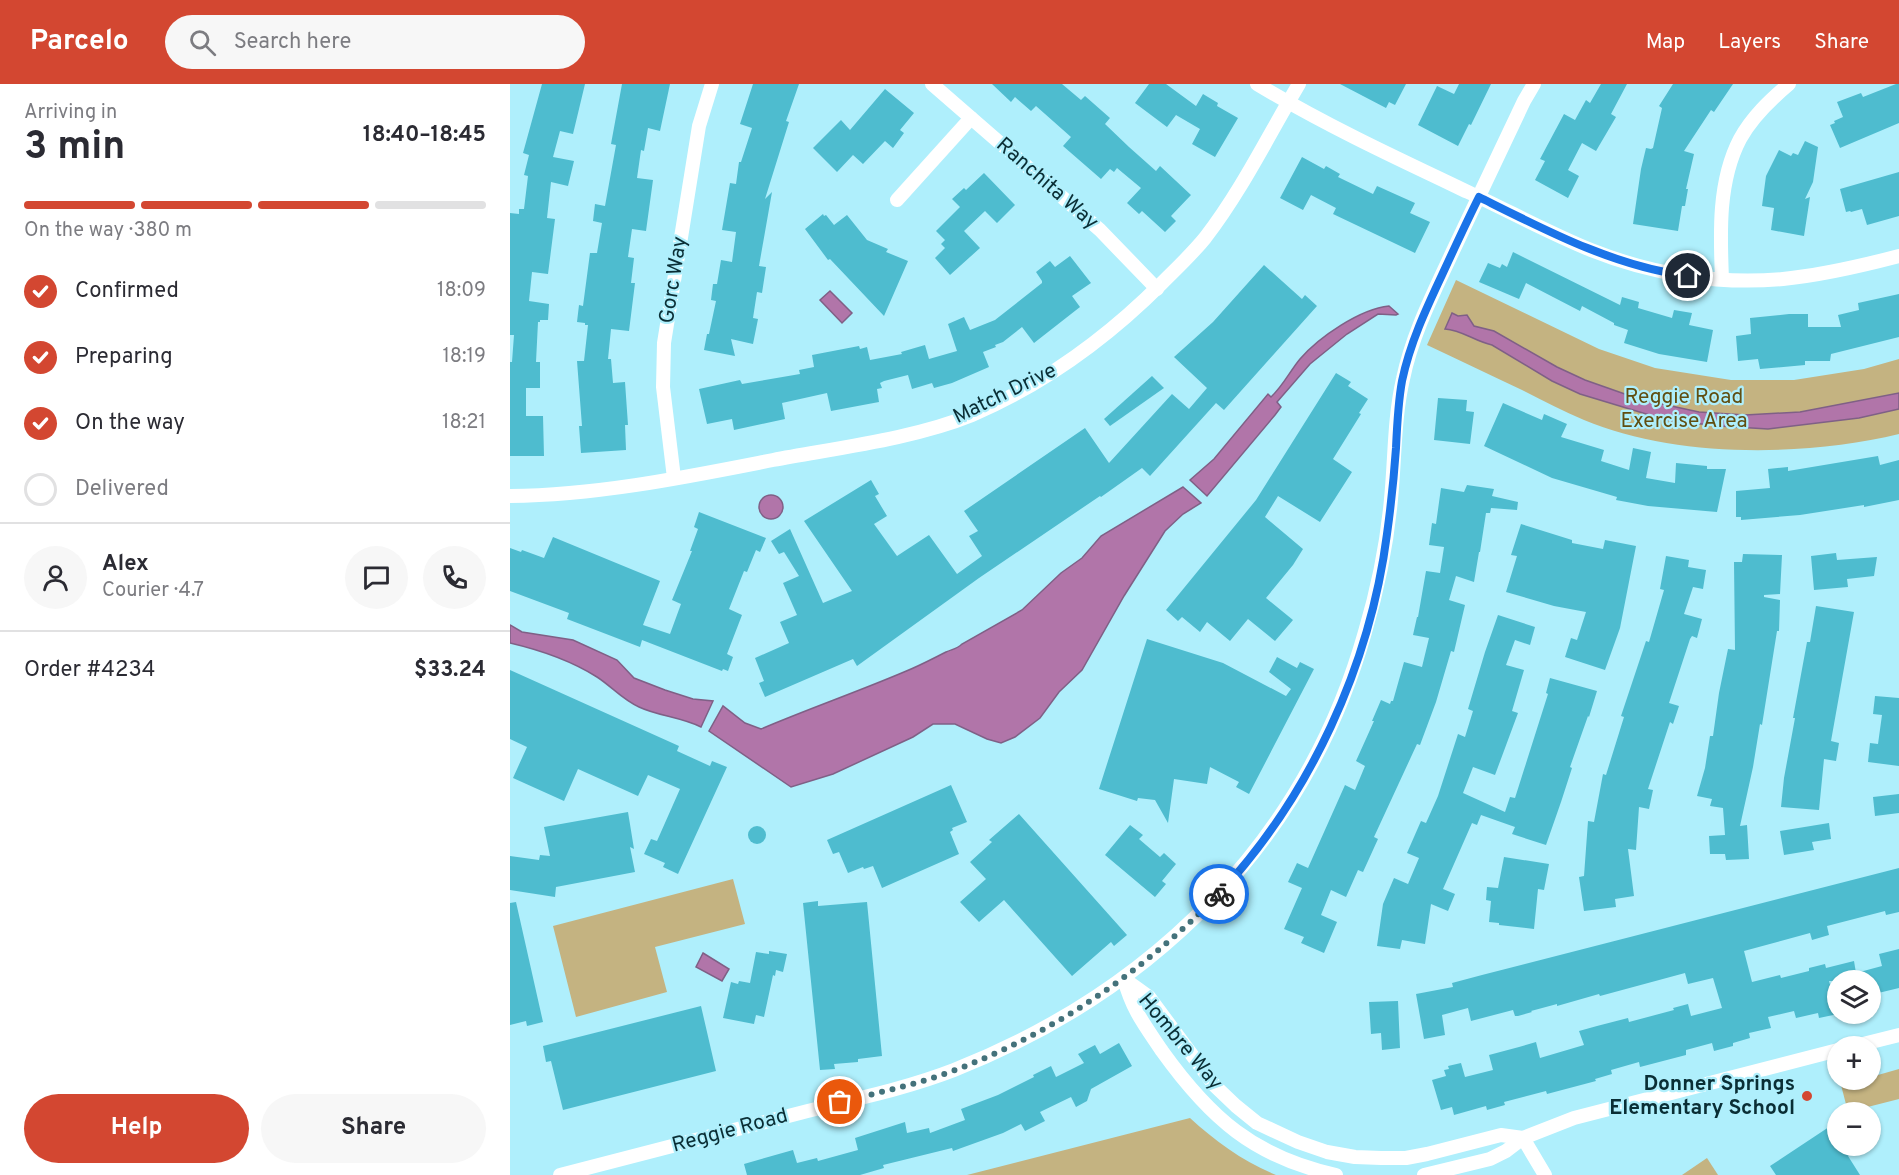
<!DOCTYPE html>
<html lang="en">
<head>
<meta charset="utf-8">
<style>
	body { margin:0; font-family:Overpass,sans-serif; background:#f7f7f7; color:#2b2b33; height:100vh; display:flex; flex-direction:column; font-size:22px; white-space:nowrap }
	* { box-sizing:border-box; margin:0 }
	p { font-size:20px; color:#7c7c81 }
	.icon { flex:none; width:33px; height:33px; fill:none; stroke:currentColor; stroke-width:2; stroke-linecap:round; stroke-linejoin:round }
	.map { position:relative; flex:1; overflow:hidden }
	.panel { display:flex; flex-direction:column; background:#fff; width:510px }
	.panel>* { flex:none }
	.buttons { position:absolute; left:1317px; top:886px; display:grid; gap:12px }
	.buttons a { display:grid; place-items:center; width:54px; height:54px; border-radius:50%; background:#fff; box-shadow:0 2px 4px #0004; font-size:30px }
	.pin { position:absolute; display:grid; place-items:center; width:51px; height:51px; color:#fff; margin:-26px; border:3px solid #fff; border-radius:50%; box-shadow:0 2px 6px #0007 }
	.courier { position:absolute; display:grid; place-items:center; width:60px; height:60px; margin:-30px; border:4px solid #1a73e8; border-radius:50%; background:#fff; color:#222; box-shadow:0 2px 8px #0007 }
	.headline em { font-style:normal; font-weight:700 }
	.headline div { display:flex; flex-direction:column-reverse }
	.headline { display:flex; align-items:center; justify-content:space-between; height:102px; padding:0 24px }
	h1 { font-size:39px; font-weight:700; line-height:45px }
	.bar { display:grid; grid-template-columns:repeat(4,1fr); gap:9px 6px; align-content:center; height:72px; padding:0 24px }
	.bar i { height:8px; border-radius:4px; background:#e1e1e2 }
	.bar .selected { background:#d34731 }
	.bar p { grid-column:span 4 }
	.line { display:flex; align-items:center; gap:15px; padding:0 24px; border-top:2px solid #e1e1e2 }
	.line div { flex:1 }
	.round { display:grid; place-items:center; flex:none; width:63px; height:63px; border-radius:32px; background:#f7f7f7 }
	ol { padding:0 24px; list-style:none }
	li { display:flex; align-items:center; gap:18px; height:66px }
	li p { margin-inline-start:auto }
	li .icon { padding:6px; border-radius:50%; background:#d34731; color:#fff; stroke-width:4 }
	li:last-child { color:#7c7c81 }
	li i { width:33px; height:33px; border:3px solid #e1e1e2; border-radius:50% }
	.cta { display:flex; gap:12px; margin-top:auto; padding:12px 24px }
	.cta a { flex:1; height:69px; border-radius:36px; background:#d34731; color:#fff; font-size:24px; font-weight:700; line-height:69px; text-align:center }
	.cta a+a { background:#f7f7f7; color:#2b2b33 }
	header { display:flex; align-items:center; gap:36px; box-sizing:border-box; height:84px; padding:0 30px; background:#d34731; color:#fff }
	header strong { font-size:28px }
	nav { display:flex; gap:33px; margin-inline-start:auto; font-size:21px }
	.search { width:420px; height:54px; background:#f7f7f7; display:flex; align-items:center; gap:15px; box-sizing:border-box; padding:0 21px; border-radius:33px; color:#7c7c81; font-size:22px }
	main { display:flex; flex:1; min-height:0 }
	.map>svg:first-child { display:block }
</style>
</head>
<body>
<header>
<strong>Parcelo</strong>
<div class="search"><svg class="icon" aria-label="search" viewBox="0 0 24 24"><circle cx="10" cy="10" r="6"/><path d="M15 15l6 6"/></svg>Search here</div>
<nav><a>Map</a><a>Layers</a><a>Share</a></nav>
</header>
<main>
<section class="panel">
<div class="headline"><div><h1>3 min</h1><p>Arriving in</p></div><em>18:40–18:45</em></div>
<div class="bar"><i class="selected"></i><i class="selected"></i><i class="selected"></i><i></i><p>On the way · 380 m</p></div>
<ol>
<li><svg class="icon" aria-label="check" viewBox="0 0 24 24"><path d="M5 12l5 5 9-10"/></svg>Confirmed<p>18:09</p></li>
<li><svg class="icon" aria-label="check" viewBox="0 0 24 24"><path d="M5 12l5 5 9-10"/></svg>Preparing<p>18:19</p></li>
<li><svg class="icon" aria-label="check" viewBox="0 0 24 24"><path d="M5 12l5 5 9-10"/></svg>On the way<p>18:21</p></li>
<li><i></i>Delivered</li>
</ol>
<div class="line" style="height:108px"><a class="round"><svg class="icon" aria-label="person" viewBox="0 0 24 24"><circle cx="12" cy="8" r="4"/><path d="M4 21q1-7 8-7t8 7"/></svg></a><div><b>Alex</b><p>Courier · 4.7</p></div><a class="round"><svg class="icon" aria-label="chat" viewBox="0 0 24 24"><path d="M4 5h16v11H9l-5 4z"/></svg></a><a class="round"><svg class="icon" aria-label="phone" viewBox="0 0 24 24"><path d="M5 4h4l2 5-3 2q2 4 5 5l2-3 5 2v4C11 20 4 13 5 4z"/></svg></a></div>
<div class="line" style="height:78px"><div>Order #4234</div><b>$33.24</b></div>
<div class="cta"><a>Help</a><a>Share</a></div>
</section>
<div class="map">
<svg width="1389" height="1091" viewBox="0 0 1389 1091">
	<rect width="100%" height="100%" fill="#afeffc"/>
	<g fill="#c4b381">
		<path d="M946,196L1089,265L1145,284L1221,296H1284L1354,285L1389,275V350C1294,373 1164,374 1074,336C1053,327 1032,316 1012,306C980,291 949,276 917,261Z"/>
		<path d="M223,795L235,840L145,863L157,908L66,933L43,842Z"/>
		<path d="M1389,985V1015L1338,1028L1331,1001L1349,996H1360L1361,993Z"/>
		<path d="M680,1034C705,1057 734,1078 766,1091H457Z"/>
		<path d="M1197,1074L1208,1091H1172Z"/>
	</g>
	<g fill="#b175a9" stroke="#7f6086" stroke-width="1.5">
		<path d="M320,207L342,229L332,239L310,216Z"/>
		<path d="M879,222L888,230L886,231L868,230L837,250L800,280L767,318L771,323L765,331L697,412L680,396L704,375L758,310L761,313C773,302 780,287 790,275C809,253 850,225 879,222Z"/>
		<path d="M942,229L948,232L957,231L964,242L984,247L1047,283L1075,296L1129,315L1189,328L1235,331L1290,328L1389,309V325L1349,334L1258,345L1209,342L1156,336L1070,310L1042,297L982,261C964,257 952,246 935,245Z"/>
		<path d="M673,403L691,419L673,430L655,447L614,512L572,586L549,608L530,634L505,653L491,659L477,655L445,640H423L403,653L323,690L281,703L199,647L213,622L235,639L251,645C298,625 347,608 394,588C409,582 422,575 436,568C443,565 447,565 452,560L512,526L551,489L572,474L591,452Z"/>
		<circle cx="261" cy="423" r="12"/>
		<path d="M0,541L12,548L63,556L107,576L124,594L155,606L183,615L203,617L191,643C171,633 148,632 129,623C113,616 101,602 87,593C60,576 30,566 0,559Z"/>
		<path d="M193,869L219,885L212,897L186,883Z"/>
	</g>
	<g fill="#4ebccf">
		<path d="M32,0H75L63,50L50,47L43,73L64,77L58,102L41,98L37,134L45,135L38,190L22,188L19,217L39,220L38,236H30V238H28L26,278H30V304H16V332H33L34,372H0V278H2L4,251H0V129L9,130V125H14L18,92L14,91L19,71L13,69Z"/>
		<path d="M112,0H160L150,47L138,44L134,67L131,66L127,94L143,96L136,147L122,145L118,173L124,174L121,199H125L119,247L101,245L98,275H101L103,299L115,298L118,341H115L116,366L71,369L69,342H72L67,277H74L78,241H75V239L67,238L69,221L73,222L80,169H87L92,139L83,137L85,120L95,122L106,61L101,60Z"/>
		<path d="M243,0H289L276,37L279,38L255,115L262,108L249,182L256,183L252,209L247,208L243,234L248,235L243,260L221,255L225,272L194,266L197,250H199L206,217L201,216L203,200H207L211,176L222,178L226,148L212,146L220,99L226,100L229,78H231L242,44L230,40Z"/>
		<path d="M482,0H552L571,16L575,12L600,34L595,40L619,63L646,87L650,82L681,111L661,132L666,137L655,148L632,127L629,130L617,119L631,104L607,84L604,88L600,85L591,95L553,62L561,53L526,22L521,27L505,13L501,18Z"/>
		<path d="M639,0H656L686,22L693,10L708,19L707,22L728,34L705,73L682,60L690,45L666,31L657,43L625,19Z"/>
		<path d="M830,0H896L885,21L879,18L876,24Z"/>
		<path d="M949,0H981L961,41L959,40L948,62L908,41L927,2L944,10Z"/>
		<path d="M1091,0H1117L1101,30L1106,33L1086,67L1072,59L1058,86L1069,92L1058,114L1025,96L1035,77L1030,75L1054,30L1065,36L1076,16L1080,19Z"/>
		<path d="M1163,0H1223L1204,28L1201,26L1174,67L1184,70L1176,105H1178L1175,122H1172L1168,147L1123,140L1131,85L1136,64L1141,65L1143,64L1152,24L1149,22Z"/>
		<path d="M1386,0H1389V39L1330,64L1320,41L1325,39L1324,37L1333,33L1327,18L1351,9L1353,13Z"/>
		<path d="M375,5L404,29L390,46L394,49L383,64L375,57L353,80L343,71L327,88L303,64L331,36L340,46Z"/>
		<path d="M1295,57L1308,63L1303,98L1295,115L1300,113L1294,152L1261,146L1264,124L1252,122L1256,92L1269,66L1281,72L1283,69L1288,71Z"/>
		<path d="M792,73L814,85L816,82L830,90L828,93L863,110L867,102L905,119L900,129L920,138L905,169L823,130L826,124L801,111L793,126L770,114Z"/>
		<path d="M1389,88V132L1357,141L1352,125L1341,128L1340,127L1336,128L1330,105Z"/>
		<path d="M474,89L505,121L487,139L475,127L454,147L470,164L440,191L425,174L435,164L431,160L435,156L426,147L450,123L442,115L454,104L456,106Z"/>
		<path d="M313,130L314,132L316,131L324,141L337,131L357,156L378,165L376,168L398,177L374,232L320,175L318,176L295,145Z"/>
		<path d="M1003,168L1110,221L1112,213L1129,218L1128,224L1162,234L1164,226L1182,229L1179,241L1203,246L1197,278L1149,270L1114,259L1118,246L1104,241V239L1072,222L1070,227L1016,199L1009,215L969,198L978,179L990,184L992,180L997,183Z"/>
		<path d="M560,172L581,199L562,212L570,223L524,259L512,243L493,258L485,261L486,263L473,268L479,283L442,299L424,304L422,299L402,305L398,291L374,297L370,299L372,304L367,305L369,318L321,327L317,309L272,319L275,335L224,346L222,335L197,340L189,305L230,296L232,300L290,290L289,286L304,283L302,271L349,262L350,265L357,263L360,276L392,270L391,268L415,261L419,275L447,267L438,240L454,233L460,246L485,236L532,199V197L526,188L540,177L545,183Z"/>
		<path d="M754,181L792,215L795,211L807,222L714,326L706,319L640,392L632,384L591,413L590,412L469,494L347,582L343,575L255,613L249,599L254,597L245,574L279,559L270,538L287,531L273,499L289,492L274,468L269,470L261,457L280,445L313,519L342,507L294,437L361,396L369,410L365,412L377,432L364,440L387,472L419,451L447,490L472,472L459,452L468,447L454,427L575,344L599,379L662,310L679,325L697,304L664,273L703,238Z"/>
		<path d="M1389,210V253L1321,270L1320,277H1295V281L1250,285L1248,275L1228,277L1226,252L1241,250L1240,234L1279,230H1298V243H1331L1328,231L1349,226L1348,219Z"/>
		<path d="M826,289L841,298L838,302L858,315L849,329L851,330L823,375L842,388L810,438L768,412L755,433L793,465L783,481L756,514L783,536L765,557L738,535L720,557L697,538L690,548L672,533L668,537L656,526L746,416Z"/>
		<path d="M642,292L654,304L600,342L594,335Z"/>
		<path d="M928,314L957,316L956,327L964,328L960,360L924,356Z"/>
		<path d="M993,319L1032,336L1034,330L1057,340L1051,353L1094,366L1091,377L1119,386L1123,364L1141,368L1136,394L1165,399L1166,379L1197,382V385H1216L1207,428L1138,422L1106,416L1107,413L1042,394L974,362Z"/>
		<path d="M1368,372L1370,381L1389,376V416L1354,423V421L1290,431L1231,436V433H1226V407L1260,404L1258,385L1278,383V387Z"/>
		<path d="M957,401L984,405L982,412L1008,418L1007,426L981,424L980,429H976L970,468H969L964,498L946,492L939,516L955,521L944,568L941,567L926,618L910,661L907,660L864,753L868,755L853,788L848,786L836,813L821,806L811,831L827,838L814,869L791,859L794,853L774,845L792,804L778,798L787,779L798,784L835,701L845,706L855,682L846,677L864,637H862L871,616L880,620L881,617H883L894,578L912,583L919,554L903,551L907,533H908L916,487L930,489L934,463L919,461L922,439L926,440L931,404L954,408Z"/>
		<path d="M189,428L256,454L250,468L246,466L237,488L234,487L219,525L232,531L217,570L223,573L218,587L213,585L212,587L132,556L130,563L57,535L59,529L0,507V464L11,468L12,466L34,474L43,453L150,497L133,541L160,550L171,520L162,516L182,467H180L188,445L184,443Z"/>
		<path d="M1011,440L1062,456V459L1093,465L1095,456L1126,462L1110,544L1095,586L1055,573L1061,554L1067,556L1076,528L1044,522L996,508L1007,472L1001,471Z"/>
		<path d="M1326,469L1327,476L1367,473L1364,492L1337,495L1338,503L1304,506L1301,472Z"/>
		<path d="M1233,470L1272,471L1270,510L1254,511V513L1270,516L1269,547H1267L1252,641L1250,640L1243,683L1230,742L1237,741L1239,775L1216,776L1215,770H1200L1199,752L1215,751L1213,724L1200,722L1202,715L1187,712L1195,684L1200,652H1203L1209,609L1218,565L1225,566L1224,478H1232Z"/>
		<path d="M1156,472L1179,476L1178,483L1196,486L1193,505L1183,503L1174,530L1192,535L1187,554L1182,552L1180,555L1159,619L1169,622L1163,640L1160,638L1138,705L1143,706L1139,725L1129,723L1126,766L1118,765L1124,812L1105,815L1106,823L1074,827L1069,793L1074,792L1078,737L1084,738L1093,690L1096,691L1114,633L1111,632L1136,557L1139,558L1154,506L1150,505Z"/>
		<path d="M1306,522L1344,528L1321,657L1329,659L1326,677L1314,675L1309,726L1271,723L1274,694L1285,634H1283L1297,558H1300Z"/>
		<path d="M988,531L1025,543L1020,561L1005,556L996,581L1014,586L1002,627L1008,629L985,691L963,683L953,709L995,728L1000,713L1005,714L1038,610L1036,609L1040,594L1087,607L1079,633L1078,632L1060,683L1062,684L1051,718L1036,761L1002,750L1005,743L971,731L967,741L962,739L933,805L945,810L938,827L921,820L915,860L892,856L890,865L867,862L873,820L884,794L898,800L909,774L897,769L911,737L916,739L928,712L948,650L955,653L963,627L958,625L975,568Z"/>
		<path d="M637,555L713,579L776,612L781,605L759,588L767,573L787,584L790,578L804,585L739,710L726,703L729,698L700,683L697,700L664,695L658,739L645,716L628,714L627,717L589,705Z"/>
		<path d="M0,586L169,662L167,667L200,682L202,677L217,683L168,790L153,783L155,779L134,770L141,755L147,757L170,705L138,691L128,712L68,685L54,717L3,694L17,663L0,655Z"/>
		<path d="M1365,612L1389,614V682L1358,678L1360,659L1368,660L1372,631L1363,630Z"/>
		<path d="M441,701L457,738L442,744L443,746L440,748L449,770L372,804L363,782L354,785L353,783L338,789L329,768L323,770L317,756Z"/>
		<path d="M1389,710V729L1365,732L1363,713Z"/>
		<path d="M118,728L124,765L120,763L125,788L46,803L45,813L0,806V772L29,776L30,771L40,772L34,743Z"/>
		<path d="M509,730L617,851L604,862L601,858L562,892L494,816L469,838L450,818L476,795L460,778L482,758L479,756Z"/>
		<path d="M1319,739L1321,755L1302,758L1304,766L1274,771L1270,747Z"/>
		<path d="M620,741L633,751L629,755L650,773L654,769L666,780L652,797L656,800L645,813L595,771Z"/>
		<circle cx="247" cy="751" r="9"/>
		<path d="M994,773L1039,780L1034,806L1028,805L1024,845L989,841V839L979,838L981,817L976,816L977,803L988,804Z"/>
		<path d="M1389,784V828L1376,831L1375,827L1317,842L1319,851L1302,856L1300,849L1234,867L1242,898L1270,891L1271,894L1299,887V884L1315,880L1316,884L1344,877L1346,889L1372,882L1369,870L1389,865V904L1360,911V897H1319L1328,930L1309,934L1308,929L1286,934L1284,927L1258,933L1261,944L1239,949L1240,954L1223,959V962L1204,967L1202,959L1176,966V971L1130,983L1129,978L1101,986L1102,990L1085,995L1086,997L1037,1010L1036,1007L994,1018L995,1021L977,1026L976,1022L944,1031L942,1023L931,1026L922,996L936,992L934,986L939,985L938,982L951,979L955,993L983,986L979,971L1009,963L1026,958L1030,974L1074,961L1069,947L1087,942L1118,934L1119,938L1164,926L1163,924L1178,920L1181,932L1212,924L1203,894L1178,900L1175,889L1090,912L1089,910L1047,922V920L1021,927L1022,928L1008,932H1005L1003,926L961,937L958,924L932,931L935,951L914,955L906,910L943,903L942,899L972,891Z"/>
		<path d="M308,817V822L357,818L372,972L348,975V978L324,980L325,985L310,986L293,819Z"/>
		<path d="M6,818L33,938L17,942L16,937L0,941V819Z"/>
		<path d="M259,867L277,870L273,888L266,886L265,892L263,891L254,933L246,931L244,940L213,934L221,898L228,900L229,897L240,899L246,868L259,870Z"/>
		<path d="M888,917L890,964L872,966L871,949L861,950L859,918Z"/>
		<path d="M191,922L206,987L53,1026L41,977L36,978L33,962Z"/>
		<path d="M609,959L622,982L581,1005L577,1017L566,1023L561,1013L530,1028L535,1037L515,1047L511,1040L493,1049L443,1067L442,1064L373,1081L374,1084L350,1091H237L234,1080L283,1066L287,1079L307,1074L308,1077L348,1066L345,1054L395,1038L397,1049L419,1044L420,1049L455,1036L451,1025L488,1011L524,993L523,991L541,982L546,993L574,979L568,970L585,961L590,970Z"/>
		<path d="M1328,1037V1062H1353L1338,1072L1350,1091H1266L1260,1082Z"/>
	</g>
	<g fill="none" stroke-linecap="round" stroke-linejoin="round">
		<g stroke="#fff" stroke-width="14">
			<path d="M422,0L590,146L647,205"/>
			<path d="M747,0C815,41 886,74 958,108C999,127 1039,149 1081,166C1141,190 1208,201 1273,195C1312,191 1351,182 1389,172"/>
			<path d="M387,116L461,34"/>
			<path d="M1212,195C1210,149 1208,97 1230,55C1242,33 1260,16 1279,0"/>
			<path d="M164,394L153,303L154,259L189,42L202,0"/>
			<path d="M0,412C89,411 176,393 263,376C326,364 403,355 462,331C534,300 597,254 652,199C667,184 682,170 695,154C732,106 758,52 789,0"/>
			<path d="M614,895L639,913L705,1002L726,1022L747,1039L788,1058L817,1068L845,1073L871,1074H896L917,1070L991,1051L1013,1054"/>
			<path d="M614,895C623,927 634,940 652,967C700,1034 744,1073 826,1091"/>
			<path d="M1341,963L1389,951"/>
			<path d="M1013,1054L1035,1091"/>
			<path d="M50,1091C130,1070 210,1049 290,1029C341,1016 395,1005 444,986C644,907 796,757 855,548C868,504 877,460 881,415C885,375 884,334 893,295C902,251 923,210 942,169C966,119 990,68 1014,17L1024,0"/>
			<path d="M914,1091L980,1075L996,1067L1013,1054L1064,1034L1328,966"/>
		</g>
	</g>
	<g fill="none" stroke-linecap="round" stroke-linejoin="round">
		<path stroke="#44727b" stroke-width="6" stroke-dasharray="0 10.8" d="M330,1018C367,1009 404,1001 440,988C545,949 631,889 709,810"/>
		<path stroke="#1a73e8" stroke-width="8" d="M709,810C800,712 860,582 877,450C881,421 884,393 886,364C887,342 888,319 892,297C900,259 916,225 932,191C944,165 956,139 969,113C1035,146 1103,182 1178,192"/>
	</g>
	<circle fill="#d34731" stroke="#afeffc" stroke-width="2" cx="1297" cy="1012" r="6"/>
	<g text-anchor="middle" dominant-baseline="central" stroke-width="4.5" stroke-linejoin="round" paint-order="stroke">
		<g font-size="21" fill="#0a2e35" stroke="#afeffc">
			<text transform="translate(537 100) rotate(41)">Ranchita Way</text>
			<text transform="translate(164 196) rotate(-81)">Gorc Way</text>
			<text transform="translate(495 310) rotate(-26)">Match Drive</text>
			<text transform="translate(670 958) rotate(50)">Hombre Way</text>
			<text transform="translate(220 1047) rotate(-15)">Reggie Road</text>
		</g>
		<g font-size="21" fill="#604e11" stroke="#afeffc">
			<text x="1174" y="313">Reggie Road<tspan x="1174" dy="24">Exercise Area</tspan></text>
		</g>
		<g font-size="21" font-weight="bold" fill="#0a2e35" stroke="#afeffc" text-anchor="end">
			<text x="1285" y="1000">Donner Springs<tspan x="1285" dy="24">Elementary School</tspan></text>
		</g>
	</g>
</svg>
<div class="buttons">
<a><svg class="icon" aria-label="layers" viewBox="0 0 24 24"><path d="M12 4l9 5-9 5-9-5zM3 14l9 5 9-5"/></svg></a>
<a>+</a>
<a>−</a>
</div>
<div class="pin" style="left:330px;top:1018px;background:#ea580c"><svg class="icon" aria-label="bag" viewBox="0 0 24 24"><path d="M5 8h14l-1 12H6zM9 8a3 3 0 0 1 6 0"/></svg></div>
<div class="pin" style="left:1178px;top:192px;background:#1f2937"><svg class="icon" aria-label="home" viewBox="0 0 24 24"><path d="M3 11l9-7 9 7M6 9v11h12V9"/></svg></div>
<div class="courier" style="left:709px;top:810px"><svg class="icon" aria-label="bike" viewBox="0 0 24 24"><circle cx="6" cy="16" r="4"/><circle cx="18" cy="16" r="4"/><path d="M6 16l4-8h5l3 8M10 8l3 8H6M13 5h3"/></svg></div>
</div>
</main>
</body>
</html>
